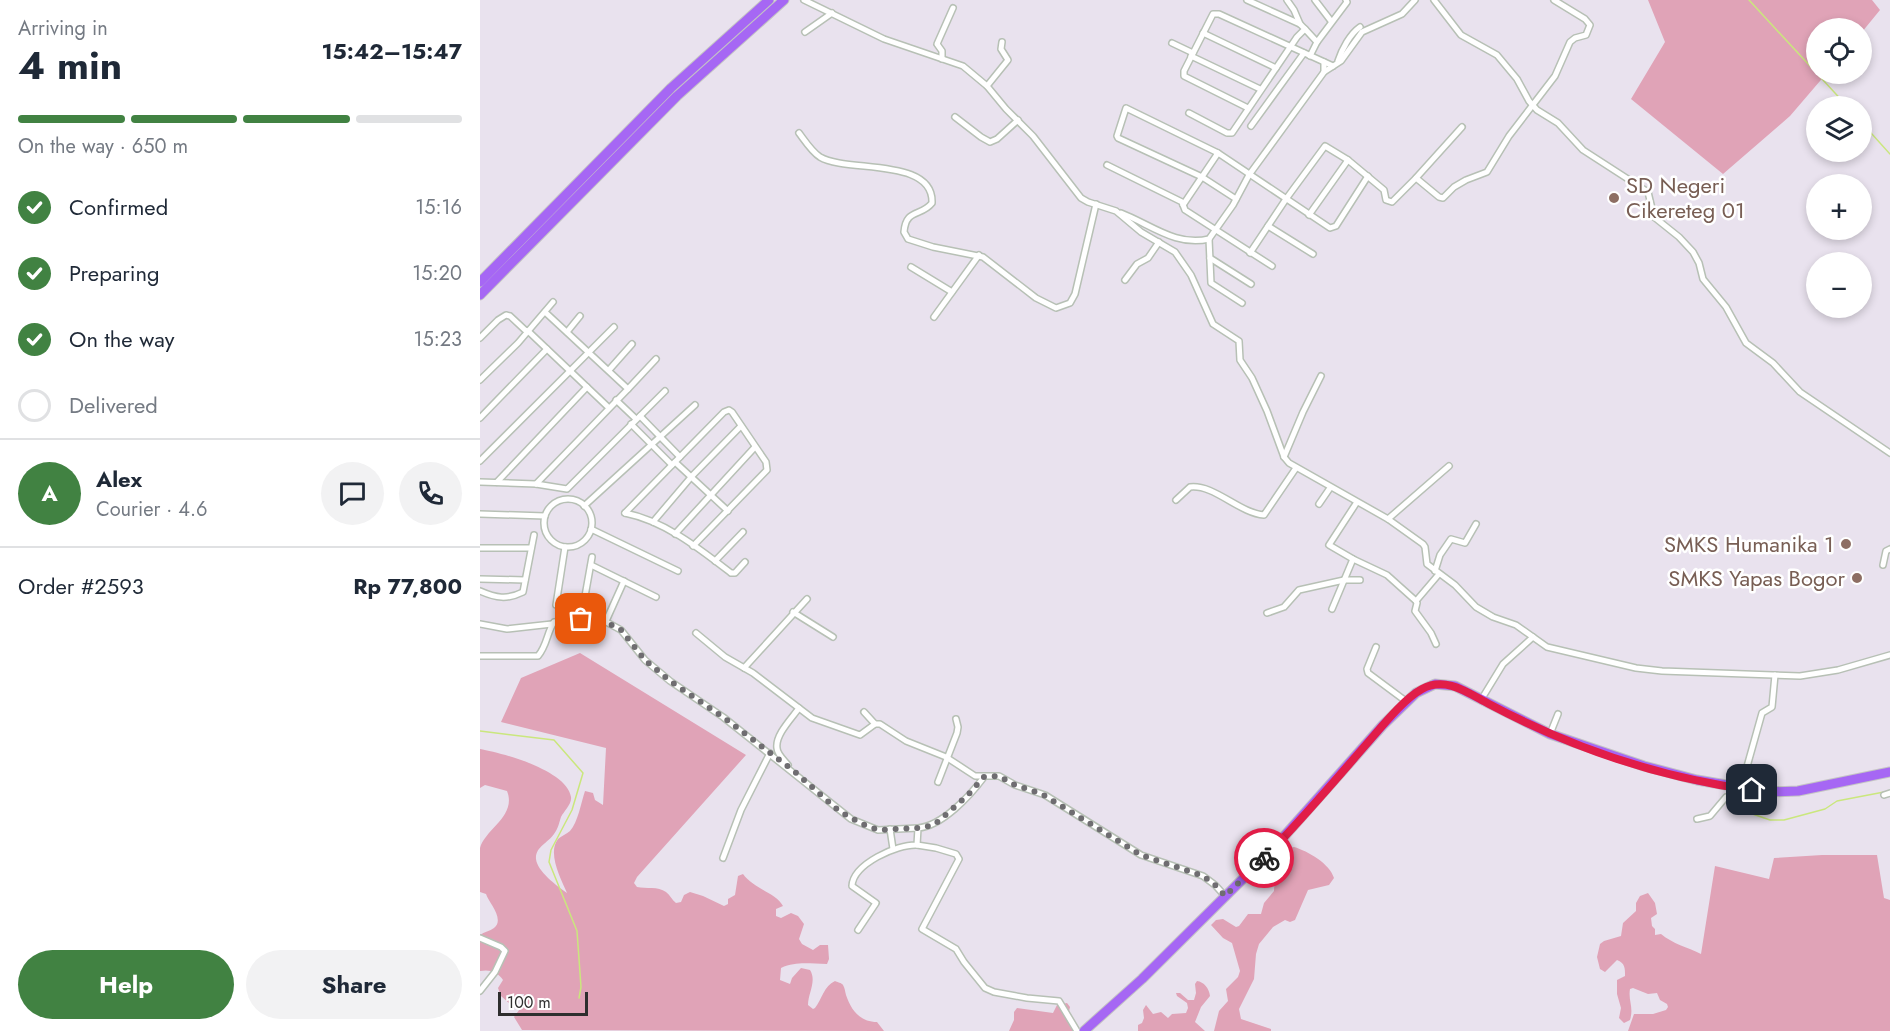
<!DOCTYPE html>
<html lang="en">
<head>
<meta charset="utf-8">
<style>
	body { margin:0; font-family:Jost,sans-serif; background:#f2f2f3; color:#1f2937; height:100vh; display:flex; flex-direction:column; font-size:22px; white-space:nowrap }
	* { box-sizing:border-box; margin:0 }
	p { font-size:20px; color:#747a83 }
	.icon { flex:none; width:33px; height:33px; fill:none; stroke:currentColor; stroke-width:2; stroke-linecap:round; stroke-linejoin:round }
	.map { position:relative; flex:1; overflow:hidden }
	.drawer { display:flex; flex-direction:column; background:#fff; width:480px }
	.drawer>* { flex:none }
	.buttons { position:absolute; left:1326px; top:18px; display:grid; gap:12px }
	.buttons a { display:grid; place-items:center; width:66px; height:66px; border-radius:50%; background:#fff; box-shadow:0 3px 9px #0003; font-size:30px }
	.scale { position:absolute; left:18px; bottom:15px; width:90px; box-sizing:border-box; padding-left:6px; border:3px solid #2e2e2e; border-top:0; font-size:16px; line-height:21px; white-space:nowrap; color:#2e2e2e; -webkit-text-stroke:4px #fff; paint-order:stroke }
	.pin { position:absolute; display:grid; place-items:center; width:51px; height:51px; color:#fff; margin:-26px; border-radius:12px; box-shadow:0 3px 9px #0006 }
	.courier { position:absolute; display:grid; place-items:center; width:60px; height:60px; margin:-30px; border:4px solid #e11d48; border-radius:50%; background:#fff; color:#222; box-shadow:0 2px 8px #0007 }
	.head em { font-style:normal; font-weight:700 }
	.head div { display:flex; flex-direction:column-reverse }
	.head { display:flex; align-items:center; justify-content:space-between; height:102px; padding:0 18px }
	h1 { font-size:39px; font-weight:700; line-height:45px }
	.bar { display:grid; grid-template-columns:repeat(4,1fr); gap:9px 6px; align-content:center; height:72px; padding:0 18px }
	.bar i { height:8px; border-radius:4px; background:#e0e1e3 }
	.bar .on { background:#418242 }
	.bar p { grid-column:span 4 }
	.line { display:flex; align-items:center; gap:15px; padding:0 18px; border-top:2px solid #e0e1e3 }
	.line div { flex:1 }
	.round { display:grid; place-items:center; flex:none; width:63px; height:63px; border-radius:32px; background:#f2f2f3 }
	ol { padding:0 18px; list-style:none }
	li { display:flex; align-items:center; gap:18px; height:66px }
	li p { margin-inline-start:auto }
	li .icon { padding:6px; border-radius:50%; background:#418242; color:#fff; stroke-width:4 }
	li:last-child { color:#747a83 }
	li i { width:33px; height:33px; border:3px solid #e0e1e3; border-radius:50% }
	.action { display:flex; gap:12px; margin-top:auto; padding:12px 18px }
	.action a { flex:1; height:69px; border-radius:36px; background:#418242; color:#fff; font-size:24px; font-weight:700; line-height:69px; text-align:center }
	.action a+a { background:#f2f2f3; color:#1f2937 }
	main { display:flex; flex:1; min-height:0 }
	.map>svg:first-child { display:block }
</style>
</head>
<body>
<main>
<section class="drawer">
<div class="head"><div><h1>4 min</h1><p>Arriving in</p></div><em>15:42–15:47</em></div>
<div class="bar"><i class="on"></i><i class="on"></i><i class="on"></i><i></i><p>On the way · 650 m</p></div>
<ol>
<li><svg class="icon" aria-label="check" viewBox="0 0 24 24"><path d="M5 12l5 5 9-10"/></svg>Confirmed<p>15:16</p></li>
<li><svg class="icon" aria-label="check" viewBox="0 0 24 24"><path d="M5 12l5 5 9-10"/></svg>Preparing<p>15:20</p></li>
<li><svg class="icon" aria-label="check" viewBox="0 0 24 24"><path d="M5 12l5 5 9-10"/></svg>On the way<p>15:23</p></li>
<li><i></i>Delivered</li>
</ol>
<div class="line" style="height:108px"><b class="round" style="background:#418242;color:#fff">A</b><div><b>Alex</b><p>Courier · 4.6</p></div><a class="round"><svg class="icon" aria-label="chat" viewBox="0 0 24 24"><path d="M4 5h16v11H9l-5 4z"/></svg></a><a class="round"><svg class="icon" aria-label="phone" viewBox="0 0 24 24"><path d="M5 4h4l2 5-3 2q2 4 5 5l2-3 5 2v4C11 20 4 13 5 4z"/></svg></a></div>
<div class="line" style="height:78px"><div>Order #2593</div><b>Rp 77,800</b></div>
<div class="action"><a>Help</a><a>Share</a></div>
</section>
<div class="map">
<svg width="1410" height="1031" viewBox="0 0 1410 1031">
	<rect width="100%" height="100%" fill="#e9e2ee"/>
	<g fill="#e0a3b7">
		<path d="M1168,0H1392L1400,10L1382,32V28H1336V74H1346L1310,116L1243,174L1151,99L1185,42Z"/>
		<path d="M100,653L266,755L157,877L154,883L157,887C166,889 178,886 186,892C190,895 192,900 196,903L201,902L204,895L210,892L223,896L244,906L248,904V899L255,895L258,876L263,874C274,889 296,893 303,906L296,909V916L301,918L311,913L318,916L324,924L319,939L322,944L333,950L340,945H348L349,959L347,964C329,964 317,961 301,968L300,980L310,984L312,978L321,968L330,970C337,981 328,993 328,1005L333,1009L335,1008C342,999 344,986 355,981C357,982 362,983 363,985C365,988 365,992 366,995C371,1010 380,1022 397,1022L404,1031L42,1030L34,1017L42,1006L44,994H37L30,1004L21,996L18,988L23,980C18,972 10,969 0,971V935C4,932 10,931 14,928C25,919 9,903 6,894L0,892C0,879 0,861 0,848C5,829 37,816 27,791L5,785L0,788V749C22,753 87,770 91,797C92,804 84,811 81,817C79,823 78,829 74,834C68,843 55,847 56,859C57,871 77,886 87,893C81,879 67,853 78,839C81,836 87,834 90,831C98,822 101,803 105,791L113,793L115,800L123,805L126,748L21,722L41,678Z"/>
		<path d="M814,847C828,851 850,864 854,878L849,885L828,890L815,920L810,922L805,920L793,927L779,944L776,954L774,979L759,1009L761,1019L791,1029V1031H734L739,1011L748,1001L746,989L758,977L760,971L752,943L743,938L731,925L736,920L743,919L756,927L759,926L768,914H781L784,903L794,891C794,882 798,880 801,872C803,862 801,855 809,848Z"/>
		<path d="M1342,855H1397L1404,898L1410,900V1031H1148L1154,1014H1173L1186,1010L1188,1007L1187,1004L1180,1000L1177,993L1168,994L1153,988L1150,989C1148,1001 1154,1007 1150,1020L1144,1023L1139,1018L1141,1008L1137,994V980L1145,976C1145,968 1145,963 1137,960L1125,972L1120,969L1117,957L1120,944L1124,941L1141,936L1143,923L1156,911V903L1160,896L1168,893L1175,903L1177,914L1171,918L1172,926L1175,929V935L1181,934C1193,944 1207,947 1221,954L1235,866L1289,879L1294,858Z"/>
		<path d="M717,981C724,982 729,988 730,996L721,1007L715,1022L725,1031H658V1025L662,1023L664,1018L663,1010L666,1005L673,1014L681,1012L688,1018L692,1014L706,1013L708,1008L707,1003L697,996L696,993H700L708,1000H714L716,993L715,984Z"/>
		<path d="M587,1003L590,1007C588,1015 587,1026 594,1031H529L534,1020V1012L537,1008L573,1013L577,1005Z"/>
	</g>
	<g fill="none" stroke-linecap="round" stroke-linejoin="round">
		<g stroke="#cae77d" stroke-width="1.5">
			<path d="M1269,0L1367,106"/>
			<path d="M1382,123L1410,154"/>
			<path d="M0,731L74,740L103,773L92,810L71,850L69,862L97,931L101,987L99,998"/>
			<path d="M1261,810L1290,820H1304L1345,809L1357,801L1404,792"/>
		</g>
		<defs>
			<g id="street">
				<path d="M324,0L404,39L483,66L507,86L526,109L553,136L601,198L608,202L636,211L661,232L695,252L711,275L733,324L759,341L760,360L772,378L787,411L804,457L809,463L908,519L943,544L945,547L947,564L975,585L996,607L1013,617L1036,625L1067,647L1156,668L1182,671L1320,676L1358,670L1410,655"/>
				<path d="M767,0L820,24L825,29"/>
				<path d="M807,0L814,10L820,24"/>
				<path d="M835,0L851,21"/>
				<path d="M954,0L981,35L1017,55L1037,79L1049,101L1057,110L1078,123L1103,150L1168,192L1174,217L1199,237L1213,252L1219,263L1223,279L1246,307L1266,343L1293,363L1320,392L1410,453"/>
				<path d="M325,32L352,13"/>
				<path d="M723,33L796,68"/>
				<path d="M692,43L713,53"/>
				<path d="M711,56L780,89"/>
				<path d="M830,56L837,42"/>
				<path d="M462,59V51L457,44L473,8"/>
				<path d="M858,61C862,49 870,34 880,27"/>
				<path d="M844,72L861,61L882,32L922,14L935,0"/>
				<path d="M507,86L528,60L521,49L522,42"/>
				<path d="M768,108L704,76V71L733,14H739L853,66"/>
				<path d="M709,113L747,133H752L817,37L825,29L837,42L867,2L866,0"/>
				<path d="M475,117L501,137L510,142L517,139L538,120"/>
				<path d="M771,126L824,53"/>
				<path d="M319,133C325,141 332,152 340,157C367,173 454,157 452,203C441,217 426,208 424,232L428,239L453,247L503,257L556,298L576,308L590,303L595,294L616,204"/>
				<path d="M627,165L702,202L705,210L792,266"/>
				<path d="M936,178L982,127"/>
				<path d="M756,199L722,177L638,138L637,136L646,108L738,153L850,228L856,226L888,176"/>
				<path d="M703,205L738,153"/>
				<path d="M641,213C670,224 696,247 729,239L753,205L769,175L844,72V62"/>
				<path d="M829,215L868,160"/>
				<path d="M788,226L833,254"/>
				<path d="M729,239L731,283L762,303"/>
				<path d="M770,253L806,199L845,146L868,160L904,190L906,200L912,202L936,178L959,197L963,198L974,187L986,180L1007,172L1029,136L1075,76L1090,42L1095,38L1106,35L1110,25L1105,19L1074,0"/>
				<path d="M730,258L771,284"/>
				<path d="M431,267L472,292"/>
				<path d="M645,280L657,264L668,258L679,242"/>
				<path d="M454,317L499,255"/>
				<path d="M87,332L100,316"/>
				<path d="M0,338L18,320L26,315L30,316L45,330L48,331L128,407"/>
				<path d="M129,370L152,344"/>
				<path d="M0,380L38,343L73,302"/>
				<path d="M148,389L176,359"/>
				<path d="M136,400L156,419"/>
				<path d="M160,416L200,457"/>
				<path d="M0,418L67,349"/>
				<path d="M151,424L192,465"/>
				<path d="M804,457L823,412L841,376"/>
				<path d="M0,461L134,327"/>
				<path d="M195,462L248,511"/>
				<path d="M0,482L56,484L87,489L185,391"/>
				<path d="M17,482L107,387"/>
				<path d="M56,484L148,389L65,312"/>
				<circle cx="88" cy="523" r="24"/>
				<path d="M696,500L710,487C734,484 759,513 784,515L816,468"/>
				<path d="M877,502L849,545L873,559L907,575L936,601L937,603L935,611L951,633L956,644"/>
				<path d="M839,504L850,488"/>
				<path d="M104,506L215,405"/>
				<path d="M145,513L244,412L249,410L252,412L286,462L287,470L213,546"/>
				<path d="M145,513C185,521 220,549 251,573H255L265,562"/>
				<path d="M0,514L65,516"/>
				<path d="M908,519L969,466"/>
				<path d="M173,522L212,476L261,426"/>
				<path d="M111,529L198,571"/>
				<path d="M195,534L275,447"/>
				<path d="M85,547L76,605L119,618L141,630L165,660L190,681L243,717L371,819L398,830L438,828"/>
				<path d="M0,548H51"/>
				<path d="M235,561L263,532"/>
				<path d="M111,565L176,597"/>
				<path d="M1403,565L1406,551L1410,549"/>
				<path d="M955,571L960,555L971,539L985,543L996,524"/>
				<path d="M0,579L45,580"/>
				<path d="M0,591C16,598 27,600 43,592L54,535"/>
				<path d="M936,601L959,574"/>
				<path d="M852,609L873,559"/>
				<path d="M313,612L353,637"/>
				<path d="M102,613L112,557"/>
				<path d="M787,613L804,607L819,590L864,580H880"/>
				<path d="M126,621L144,581"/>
				<path d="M0,624L27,629L72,624"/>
				<path d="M216,633L245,657L273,673L332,718L380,735L395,724H400L426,741L466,757L495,776H519L535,785L565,795L661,855L723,876L735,885L745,896"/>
				<path d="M896,647L887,669L888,673L927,702"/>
				<path d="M0,656H58C67,646 67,632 74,622L113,618"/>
				<path d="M264,668L327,599"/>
				<path d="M1001,700L1023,664L1053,637"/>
				<path d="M384,712L395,724"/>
				<path d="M1070,734L1078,714"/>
				<path d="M308,765C304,760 297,754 297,748C295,735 312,718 319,708"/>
				<path d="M458,782L477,733L478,727L476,719"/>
				<path d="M1261,788L1282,713L1292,707L1295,675"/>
				<path d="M1404,795L1410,793"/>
				<path d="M1217,819L1230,816L1246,797H1263L1272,790"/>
				<path d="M410,829L413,849"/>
				<path d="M437,845L456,848L476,854L479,859L442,929L476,949L484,962L505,988L514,992L547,998L579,1001L597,1031"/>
				<path d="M243,858L261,810L290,753"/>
				<path d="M378,930L396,903L372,886C373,864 417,844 437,845L438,828C462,826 490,796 504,777"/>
				<path d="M0,938L21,947L25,951L15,972L0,991"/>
			</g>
			<g id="highway">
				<path d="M0,282L191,88L289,0"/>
				<path d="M0,295L197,96L304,0"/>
				<path d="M604,1031L662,979L791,851L903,725L936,693L955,684L975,686L1070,734L1164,766L1217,780L1288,792L1318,791L1410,772"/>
			</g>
		</defs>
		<use href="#street" stroke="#b7c0b5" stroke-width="8"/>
		<use href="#highway" stroke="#c4c4c4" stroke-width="11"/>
		<use href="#street" stroke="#fff" stroke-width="5"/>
		<use href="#highway" stroke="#a667f4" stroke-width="9"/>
	</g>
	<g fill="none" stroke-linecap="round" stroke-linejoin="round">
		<path stroke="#6f6d71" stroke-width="6" stroke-dasharray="0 10.8" d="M101,619L119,618L141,630L165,660L190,681L243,717L314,771L359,811L382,824L398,830L438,828L454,825L487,796L504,777L519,776L535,785L562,794L661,855L723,876L735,885L745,896L784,858"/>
		<path stroke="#e11d48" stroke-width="8" d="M784,858C819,823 852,784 884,747C900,729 922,700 942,689C966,676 988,693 1009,704C1090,747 1181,778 1272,790"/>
	</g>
	<g fill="#8d6e63" stroke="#fff" stroke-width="2">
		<circle cx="1134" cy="198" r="6"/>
		<circle cx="1366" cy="544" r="6"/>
		<circle cx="1377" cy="578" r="6"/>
	</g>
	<g text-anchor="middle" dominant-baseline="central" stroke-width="5" stroke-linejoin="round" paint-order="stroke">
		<g font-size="22" fill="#785e54" stroke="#fff" text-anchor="end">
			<text x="1146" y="185" text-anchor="start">SD Negeri<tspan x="1146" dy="25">Cikereteg 01</tspan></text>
			<text x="1354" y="544">SMKS Humanika 1</text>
			<text x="1365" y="578">SMKS Yapas Bogor</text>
		</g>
	</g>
</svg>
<div class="buttons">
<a><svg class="icon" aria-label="locate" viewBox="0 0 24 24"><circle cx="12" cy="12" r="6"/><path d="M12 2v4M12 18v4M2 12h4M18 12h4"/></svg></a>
<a><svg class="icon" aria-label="layers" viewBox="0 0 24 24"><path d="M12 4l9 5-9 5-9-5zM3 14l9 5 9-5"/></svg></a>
<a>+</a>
<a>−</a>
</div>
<div class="scale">100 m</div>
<div class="pin" style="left:101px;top:619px;background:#ea580c"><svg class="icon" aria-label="bag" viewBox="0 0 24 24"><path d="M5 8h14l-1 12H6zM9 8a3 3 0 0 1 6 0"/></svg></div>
<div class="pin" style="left:1272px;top:790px;background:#1f2937"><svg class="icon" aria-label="home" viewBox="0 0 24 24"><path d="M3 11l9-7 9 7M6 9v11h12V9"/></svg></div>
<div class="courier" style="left:784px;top:858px"><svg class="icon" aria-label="bike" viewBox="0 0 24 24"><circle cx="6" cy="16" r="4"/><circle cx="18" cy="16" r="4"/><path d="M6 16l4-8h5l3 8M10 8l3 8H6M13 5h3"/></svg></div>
</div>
</main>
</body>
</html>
